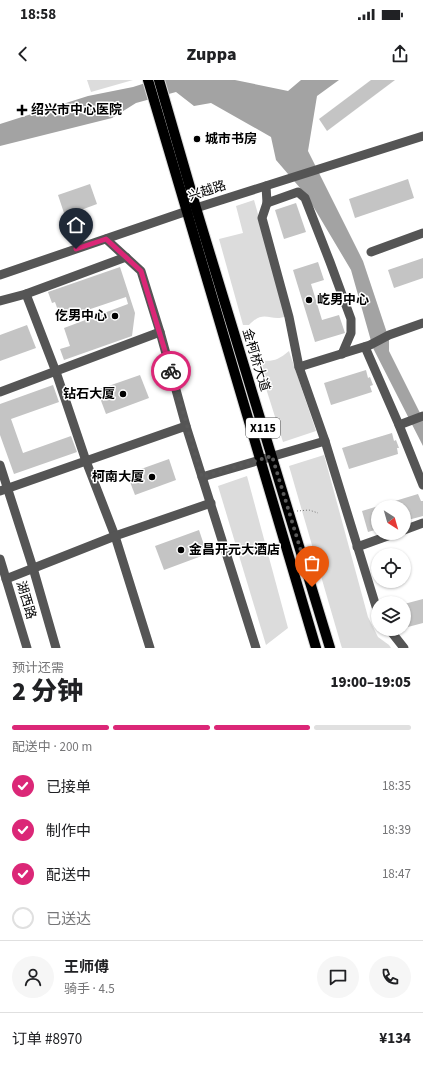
<!DOCTYPE html>
<html lang="zh">
<head>
<meta charset="utf-8">
<style>
	body { margin:0; font-family:"Source Sans 3","Noto Sans SC",sans-serif; background:#f6f6f6; color:#202124; height:100vh; display:flex; flex-direction:column; font-size:15px; white-space:nowrap }
	* { box-sizing:border-box; margin:0 }
	p { font-size:13px; color:#757577 }
	.icon { flex:none; width:22px; height:22px; fill:none; stroke:currentColor; stroke-width:2; stroke-linecap:round; stroke-linejoin:round }
	.map { position:relative; height:568px; overflow:hidden }
	.panel { display:flex; flex-direction:column; background:#fff; flex:1 }
	.panel>* { flex:none }
	.needle { width:26px; rotate:143deg }
	.controls { position:absolute; left:371px; top:420px; display:grid; gap:8px }
	.controls a { display:grid; place-items:center; width:40px; height:40px; border-radius:50%; background:#fff; box-shadow:0 1px 3px #0004; font-size:20px }
	.pin { position:absolute; display:grid; place-items:center; width:34px; height:34px; color:#fff; margin:-41px -17px; border-radius:50% 50% 50% 0; rotate:-45deg; box-shadow:0 0 4px #0007 }
	.pin .icon { rotate:45deg }
	.courier { position:absolute; display:grid; place-items:center; width:40px; height:40px; margin:-20px; border:3px solid #db2777; border-radius:50%; background:#fff; color:#222; box-shadow:0 1px 5px #0007 }
	.head em { font-style:normal; font-weight:800 }
	.head div { display:flex; flex-direction:column-reverse }
	.head { display:flex; align-items:center; justify-content:space-between; height:68px; padding:0 12px }
	h1 { font-size:26px; font-weight:800; line-height:30px }
	.bar { display:grid; grid-template-columns:repeat(4,1fr); gap:6px 4px; align-content:center; height:48px; padding:0 12px }
	.bar i { height:5px; border-radius:3px; background:#e0e0e0 }
	.bar .active { background:#db2777 }
	.bar p { grid-column:span 4 }
	.line { display:flex; align-items:center; gap:10px; padding:0 12px; border-top:1px solid #e0e0e0 }
	.line div { flex:1 }
	.round { display:grid; place-items:center; flex:none; width:42px; height:42px; border-radius:21px; background:#f6f6f6 }
	ol { padding:0 12px; list-style:none }
	li { display:flex; align-items:center; gap:12px; height:44px }
	li p { margin-inline-start:auto }
	li .icon { padding:4px; border-radius:50%; background:#db2777; color:#fff; stroke-width:4 }
	li:last-child { color:#757577 }
	li i { width:22px; height:22px; border:2px solid #e0e0e0; border-radius:50% }
	.status { display:flex; justify-content:space-between; align-items:center; height:28px; padding:0 20px; background:#fff; direction:ltr }
	.status svg { height:11px; fill:currentColor }
	header { display:flex; justify-content:space-between; align-items:center; height:52px; padding:0 12px; background:#fff; font-size:18px; font-weight:800 }
	.map>svg:first-child { display:block }
</style>
</head>
<body>
<div class="status"><b>18:58</b><svg viewBox="0 0 49 12"><path d="M0 12V9h3v3zM5 12V6h3v6zM10 12V3h3v9zM15 12V0h3v12zM26 1h20v11H26zM47 4h2v5h-2z"/></svg></div>
<header><svg class="icon" aria-label="back" viewBox="0 0 24 24"><path d="M15 5l-7 7 7 7"/></svg>Zuppa<svg class="icon" aria-label="share" viewBox="0 0 24 24"><path d="M12 15V3M7 8l5-5 5 5M5 13v7h14v-7"/></svg></header>
<div class="map">
<svg width="423" height="568" viewBox="0 0 423 568">
	<rect width="100%" height="100%" fill="#fff"/>
	<g fill="#dcdcdc">
		<path d="M87,0H133L91,12Z"/>
		<path d="M254,120L287,236C270,243 265,228 249,245H243L219,159L243,153L236,126Z"/>
		<path d="M289,271L316,351L283,362L257,280C272,282 277,281 289,271Z"/>
		<path d="M324,375L368,537L378,557L389,565L391,568H342L341,565L289,386Z"/>
		<path d="M247,396L288,548L266,565L218,406Z"/>
	</g>
	<path fill="#a3a3a3" d="M155,0H235L288,11L301,0H339L317,16L308,71L363,181L389,259V271L423,339V366L373,268L351,190L307,116L276,80L271,57L211,23L194,26L176,12L136,23L112,38L0,66V44L88,16L133,7Z"/>
	<g fill="#c4c4c4">
		<path d="M371,0H395L327,51L319,39Z"/>
		<path d="M408,99L414,118L355,138L349,119Z"/>
		<path d="M90,104L97,124L65,136L58,115Z"/>
		<path d="M296,123L306,152L284,159L275,130Z"/>
		<path d="M423,178V198L394,208L388,190Z"/>
		<path d="M318,182L324,200L311,204L322,240L339,235L345,253L315,262L293,190Z"/>
		<path d="M120,187L135,233L132,256L64,280L60,269L70,266L64,248L128,224L126,217L61,239L55,222L52,223L48,212Z"/>
		<path d="M27,245L36,268L0,281V255Z"/>
		<path d="M366,290L368,298L370,297L373,305L370,306L372,312L331,325L324,303Z"/>
		<path d="M140,295L149,318L106,334L97,310Z"/>
		<path d="M53,305L59,322L11,339L23,373L71,356L77,372L14,394L0,355V324Z"/>
		<path d="M392,353L394,361L396,360L399,368H397L398,374L349,389L342,368Z"/>
		<path d="M169,379L176,400L135,415L127,394Z"/>
		<path d="M418,414L421,421H423V436L404,441V427H378V449L368,452L362,431Z"/>
		<path d="M199,450L207,474L164,490L155,466Z"/>
		<path d="M423,519V543L404,548V524Z"/>
	</g>
	<g fill="none" stroke-linecap="round" stroke-linejoin="round">
		<defs>
			<g id="major">
				<path d="M148,0L316,568"/>
				<path d="M159,0L196,128L330,568"/>
			</g>
		</defs>
		<use href="#major" stroke="#dbdbdb" stroke-width="12"/>
		<path stroke="#777" stroke-width="1" stroke-dasharray="1 2" stroke-linecap="butt" d="M297,431L309,430L318,433"/>
		<g stroke="#555" stroke-width="9">
			<path d="M266,106L267,123L262,138L289,237L299,287L325,361L378,533"/>
			<path d="M267,123L298,112L305,118L330,182L351,239V253L342,274"/>
			<path d="M106,159L141,191L160,252L186,346L256,568"/>
			<path d="M371,172L423,153"/>
			<path d="M0,195L196,128L423,56"/>
			<path d="M26,214L56,292L86,381L115,456L150,568"/>
			<path d="M0,221L26,214L126,177"/>
			<path d="M365,267L399,345L423,405"/>
			<path d="M299,287L370,265L389,255L423,243"/>
			<path d="M0,312L160,252"/>
			<path d="M399,345L423,336"/>
			<path d="M0,385L33,488L56,568"/>
			<path d="M202,397L325,361"/>
			<path d="M0,411L186,346"/>
			<path d="M404,450L423,443"/>
			<path d="M357,467L396,453"/>
			<path d="M0,479L27,568"/>
			<path d="M6,499L115,456L211,423"/>
			<path d="M389,549L404,568"/>
		</g>
		<use href="#major" stroke="#000" stroke-width="10"/>
	</g>
	<g fill="none" stroke-linecap="round" stroke-linejoin="round">
		<path stroke="#595959" stroke-width="4" stroke-dasharray="0 7.2" d="M171,291L202,397L272,376L312,507"/>
		<path stroke="#db2777" stroke-width="5" d="M76,169L106,159L141,191L171,291"/>
	</g>
	<g fill="#000" stroke="#fff" stroke-width="1.5">
		<path d="M20 24h4v4h4v4h-4v4h-4v-4h-4v-4h4z"/>
		<circle cx="197" cy="59" r="4"/>
		<circle cx="309" cy="220" r="4"/>
		<circle cx="115" cy="236" r="4"/>
		<circle cx="123" cy="314" r="4"/>
		<circle cx="152" cy="397" r="4"/>
		<circle cx="181" cy="470" r="4"/>
	</g>
	<g text-anchor="middle" dominant-baseline="central" stroke-width="3" stroke-linejoin="round" paint-order="stroke">
		<rect fill="#fff" stroke="#4c4c4c" stroke-width="1" x="246" y="338" width="34" height="20" rx="3"/>
		<g font-size="12" font-weight="bold" fill="#000">
			<text x="263" y="348">X115</text>
		</g>
		<g font-size="13" font-weight="bold" fill="#000" stroke="#fff" text-anchor="start">
			<text x="31" y="30">绍兴市中心医院</text>
			<text x="205" y="59">城市书房</text>
			<text x="317" y="220">屹男中心</text>
			<text x="107" y="236" text-anchor="end">仡男中心</text>
			<text x="115" y="314" text-anchor="end">钻石大厦</text>
			<text x="144" y="397" text-anchor="end">柯南大厦</text>
			<text x="189" y="470">金昌开元大酒店</text>
		</g>
		<g font-size="13" fill="#000" stroke="#fff">
			<text transform="translate(207 111) rotate(-18)">兴越路</text>
			<text transform="translate(256 280) rotate(73)">金柯桥大道</text>
			<text transform="translate(26 520) rotate(73)">湖西路</text>
		</g>
	</g>
</svg>
<div class="controls">
<a><svg class="needle" viewBox="-14 -14 28 28"><path d="M0-13l5 13h-10z" fill="#e53935"/><path d="M0 13l5-13h-10z" fill="#757577"/></svg></a>
<a><svg class="icon" aria-label="locate" viewBox="0 0 24 24"><circle cx="12" cy="12" r="6"/><path d="M12 2v4M12 18v4M2 12h4M18 12h4"/></svg></a>
<a><svg class="icon" aria-label="layers" viewBox="0 0 24 24"><path d="M12 4l9 5-9 5-9-5zM3 14l9 5 9-5"/></svg></a>
</div>
<div class="pin" style="left:312px;top:507px;background:#ea580c"><svg class="icon" aria-label="bag" viewBox="0 0 24 24"><path d="M5 8h14l-1 12H6zM9 8a3 3 0 0 1 6 0"/></svg></div>
<div class="pin" style="left:76px;top:169px;background:#1f2937"><svg class="icon" aria-label="home" viewBox="0 0 24 24"><path d="M3 11l9-7 9 7M6 9v11h12V9"/></svg></div>
<div class="courier" style="left:171px;top:291px"><svg class="icon" aria-label="bike" viewBox="0 0 24 24"><circle cx="6" cy="16" r="4"/><circle cx="18" cy="16" r="4"/><path d="M6 16l4-8h5l3 8M10 8l3 8H6M13 5h3"/></svg></div>
</div>
<section class="panel">
<div class="head"><div><h1>2 分钟</h1><p>预计还需</p></div><em>19:00–19:05</em></div>
<div class="bar"><i class="active"></i><i class="active"></i><i class="active"></i><i></i><p>配送中 · 200 m</p></div>
<ol>
<li><svg class="icon" aria-label="check" viewBox="0 0 24 24"><path d="M5 12l5 5 9-10"/></svg>已接单<p>18:35</p></li>
<li><svg class="icon" aria-label="check" viewBox="0 0 24 24"><path d="M5 12l5 5 9-10"/></svg>制作中<p>18:39</p></li>
<li><svg class="icon" aria-label="check" viewBox="0 0 24 24"><path d="M5 12l5 5 9-10"/></svg>配送中<p>18:47</p></li>
<li><i></i>已送达</li>
</ol>
<div class="line" style="height:72px"><a class="round"><svg class="icon" aria-label="person" viewBox="0 0 24 24"><circle cx="12" cy="8" r="4"/><path d="M4 21q1-7 8-7t8 7"/></svg></a><div><b>王师傅</b><p>骑手 · 4.5</p></div><a class="round"><svg class="icon" aria-label="chat" viewBox="0 0 24 24"><path d="M4 5h16v11H9l-5 4z"/></svg></a><a class="round"><svg class="icon" aria-label="phone" viewBox="0 0 24 24"><path d="M5 4h4l2 5-3 2q2 4 5 5l2-3 5 2v4C11 20 4 13 5 4z"/></svg></a></div>
<div class="line" style="height:52px"><div>订单 #8970</div><b>¥134</b></div>
</section>
</body>
</html>
